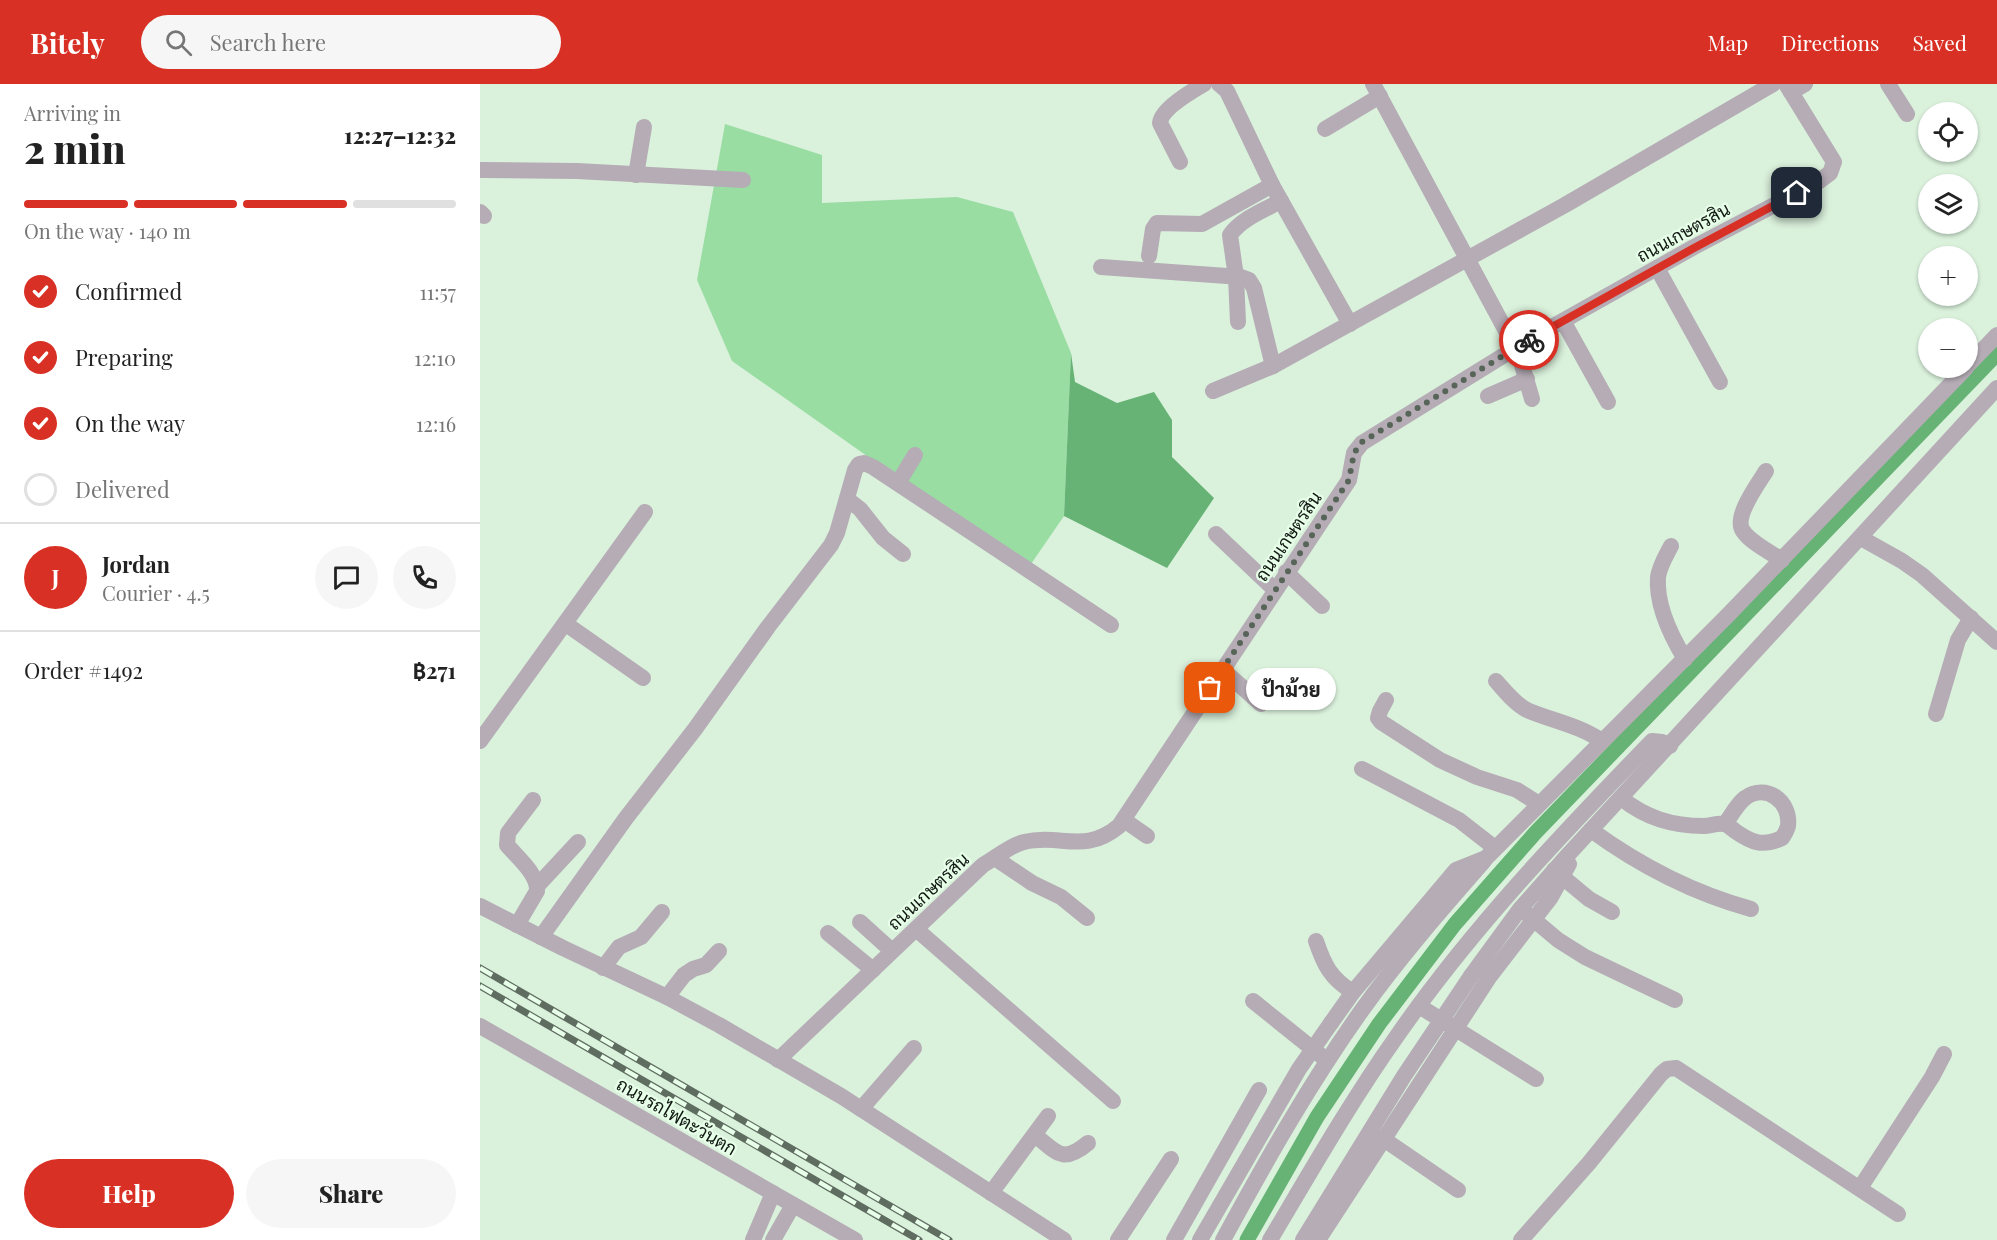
<!DOCTYPE html>
<html lang="en">
<head>
<meta charset="utf-8">
<style>
	body { margin:0; font-family:"Playfair Display",Sarabun,serif; background:#f6f6f6; color:#222; height:100vh; display:flex; flex-direction:column; font-size:22px; white-space:nowrap }
	* { box-sizing:border-box; margin:0 }
	p { font-size:20px; color:#767676 }
	.icon { flex:none; width:33px; height:33px; fill:none; stroke:currentColor; stroke-width:2; stroke-linecap:round; stroke-linejoin:round }
	.map { position:relative; flex:1; overflow:hidden }
	.drawer { display:flex; flex-direction:column; background:#fff; width:480px }
	.drawer>* { flex:none }
	.controls { position:absolute; left:1438px; top:18px; display:grid; gap:12px }
	.controls a { display:grid; place-items:center; width:60px; height:60px; border-radius:50%; background:#fff; box-shadow:0 2px 4px #0004; font-size:30px }
	.pin { position:absolute; display:grid; place-items:center; width:51px; height:51px; color:#fff; margin:-26px; border-radius:12px; box-shadow:0 3px 9px #0006 }
	.courier { position:absolute; display:grid; place-items:center; width:60px; height:60px; margin:-30px; border:4px solid #d93025; border-radius:50%; background:#fff; color:#222; box-shadow:0 2px 8px #0007 }
	.bubble { position:absolute; height:42px; border-radius:21px; background:#fff; box-shadow:0 2px 4px #0004; font-size:20px; font-weight:800; line-height:42px; text-align:center }
	.overview em { font-style:normal; font-weight:800 }
	.overview div { display:flex; flex-direction:column-reverse }
	.overview { display:flex; align-items:center; justify-content:space-between; height:102px; padding:0 24px }
	h1 { font-size:39px; font-weight:800; line-height:45px }
	.bar { display:grid; grid-template-columns:repeat(4,1fr); gap:9px 6px; align-content:center; height:72px; padding:0 24px }
	.bar i { height:8px; border-radius:4px; background:#e0e0e0 }
	.bar .active { background:#d93025 }
	.bar p { grid-column:span 4 }
	.line { display:flex; align-items:center; gap:15px; padding:0 24px; border-top:2px solid #e0e0e0 }
	.line div { flex:1 }
	.round { display:grid; place-items:center; flex:none; width:63px; height:63px; border-radius:32px; background:#f6f6f6 }
	ol { padding:0 24px; list-style:none }
	li { display:flex; align-items:center; gap:18px; height:66px }
	li p { margin-inline-start:auto }
	li .icon { padding:6px; border-radius:50%; background:#d93025; color:#fff; stroke-width:4 }
	li:last-child { color:#767676 }
	li i { width:33px; height:33px; border:3px solid #e0e0e0; border-radius:50% }
	.action { display:flex; gap:12px; margin-top:auto; padding:12px 24px }
	.action a { flex:1; height:69px; border-radius:36px; background:#d93025; color:#fff; font-size:24px; font-weight:800; line-height:69px; text-align:center }
	.action a+a { background:#f6f6f6; color:#222 }
	header { display:flex; align-items:center; gap:36px; box-sizing:border-box; height:84px; padding:0 30px; background:#d93025; color:#fff }
	header strong { font-size:28px }
	nav { display:flex; gap:33px; margin-inline-start:auto; font-size:21px }
	.search { width:420px; height:54px; background:#f6f6f6; display:flex; align-items:center; gap:15px; box-sizing:border-box; padding:0 21px; border-radius:33px; color:#767676; font-size:22px }
	main { display:flex; flex:1; min-height:0 }
	.map>svg:first-child { display:block }
</style>
</head>
<body>
<header>
<strong>Bitely</strong>
<div class="search"><svg class="icon" aria-label="search" viewBox="0 0 24 24"><circle cx="10" cy="10" r="6"/><path d="M15 15l6 6"/></svg>Search here</div>
<nav><a>Map</a><a>Directions</a><a>Saved</a></nav>
</header>
<main>
<section class="drawer">
<div class="overview"><div><h1>2 min</h1><p>Arriving in</p></div><em>12:27–12:32</em></div>
<div class="bar"><i class="active"></i><i class="active"></i><i class="active"></i><i></i><p>On the way · 140 m</p></div>
<ol>
<li><svg class="icon" aria-label="check" viewBox="0 0 24 24"><path d="M5 12l5 5 9-10"/></svg>Confirmed<p>11:57</p></li>
<li><svg class="icon" aria-label="check" viewBox="0 0 24 24"><path d="M5 12l5 5 9-10"/></svg>Preparing<p>12:10</p></li>
<li><svg class="icon" aria-label="check" viewBox="0 0 24 24"><path d="M5 12l5 5 9-10"/></svg>On the way<p>12:16</p></li>
<li><i></i>Delivered</li>
</ol>
<div class="line" style="height:108px"><b class="round" style="background:#d93025;color:#fff">J</b><div><b>Jordan</b><p>Courier · 4.5</p></div><a class="round"><svg class="icon" aria-label="chat" viewBox="0 0 24 24"><path d="M4 5h16v11H9l-5 4z"/></svg></a><a class="round"><svg class="icon" aria-label="phone" viewBox="0 0 24 24"><path d="M5 4h4l2 5-3 2q2 4 5 5l2-3 5 2v4C11 20 4 13 5 4z"/></svg></a></div>
<div class="line" style="height:78px"><div>Order #1492</div><b>฿271</b></div>
<div class="action"><a>Help</a><a>Share</a></div>
</section>
<div class="map">
<svg width="1517" height="1156" viewBox="0 0 1517 1156">
	<rect width="100%" height="100%" fill="#daf1dc"/>
	<path fill="#99dda3" d="M245,40L342,71V119L477,113L533,128L591,269L584,432L551,480L387,372L252,277L217,196Z"/>
	<path fill="#67b375" d="M591,269L595,298L637,319L674,308L692,336V373L734,414L687,484L584,432Z"/>
	<g fill="none" stroke-linecap="round" stroke-linejoin="round">
		<path stroke="#67b375" stroke-width="15" d="M767,1156L837,1033L899,940L975,840L1056,748L1517,270"/>
		<g stroke="#b5acb5" stroke-width="16">
			<path d="M739,0L747,7L792,101L870,240"/>
			<path d="M893,0L1039,271L1052,315"/>
			<path d="M1408,0L1427,30"/>
			<path d="M1311,8L1325,0"/>
			<path d="M845,45L900,12"/>
			<path d="M700,78L680,39C681,25 712,7 724,0"/>
			<path d="M0,86L97,87L263,96"/>
			<path d="M156,91L164,43"/>
			<path d="M0,128L4,132"/>
			<path d="M669,172L673,145L677,139L722,140L792,101"/>
			<path d="M621,183L761,193L769,196L774,204L793,282L1085,121L1293,0"/>
			<path d="M1177,184L1240,298"/>
			<path d="M1083,237L1128,318"/>
			<path d="M758,238L756,193L750,151C761,135 784,126 801,117"/>
			<path d="M1488,281L1517,251"/>
			<path d="M733,307L793,282"/>
			<path d="M1008,312L1047,295"/>
			<path d="M1286,387C1278,400 1253,433 1263,447C1271,459 1290,468 1302,476"/>
			<path d="M418,399L435,371"/>
			<path d="M367,415L380,425L403,454L423,470"/>
			<path d="M736,450L795,506"/>
			<path d="M1381,454L1422,477L1442,491L1517,558"/>
			<path d="M1191,462C1186,472 1180,481 1178,493C1176,520 1191,552 1205,575"/>
			<path d="M806,488L842,522"/>
			<path d="M86,540L163,594"/>
			<path d="M743,586L781,620"/>
			<path d="M1016,597C1025,607 1035,620 1047,626C1073,637 1099,641 1122,657"/>
			<path d="M906,616L900,627L898,634L901,638L960,676L997,693L1037,706L1059,720"/>
			<path d="M1456,630L1478,556L1491,534"/>
			<path d="M0,657L165,428"/>
			<path d="M882,685L979,736L1015,764"/>
			<path d="M1141,714C1166,734 1192,742 1224,742C1230,742 1237,739 1243,740C1247,740 1251,744 1255,747C1272,759 1283,763 1302,754C1304,751 1307,746 1308,742C1311,717 1286,699 1265,714C1257,720 1251,732 1245,740"/>
			<path d="M644,736L667,752"/>
			<path d="M1111,746C1159,781 1213,809 1271,825"/>
			<path d="M515,774L552,799L581,813L607,834"/>
			<path d="M1074,786L1109,815L1132,828"/>
			<path d="M58,801L98,758"/>
			<path d="M0,822L83,864L187,913L239,941L361,1012L584,1156"/>
			<path d="M1046,829L1078,856L1105,873L1195,916"/>
			<path d="M380,838L412,867"/>
			<path d="M37,841L57,807C58,790 38,774 27,761L28,749L53,716"/>
			<path d="M436,845L633,1017"/>
			<path d="M348,849L393,886"/>
			<path d="M61,853L146,734L215,645L288,543L351,461L357,449L375,386L379,380L384,379L393,383L631,541"/>
			<path d="M836,857C844,881 851,895 873,908"/>
			<path d="M123,884L139,863L161,853L182,828"/>
			<path d="M991,892L1040,825L1086,773L1517,304"/>
			<path d="M187,913L204,891L213,885L226,881L239,867"/>
			<path d="M773,917L844,974"/>
			<path d="M939,922L1056,995"/>
			<path d="M851,939L873,908L976,786L1006,774L1248,531L1486,284"/>
			<path d="M0,942L375,1156"/>
			<path d="M298,976L503,781C516,774 530,761 544,758C581,749 604,771 639,742L869,396L874,369L882,359L1047,257L1214,163L1338,98L1350,89L1354,78L1306,0"/>
			<path d="M381,1025L434,964"/>
			<path d="M555,1051C577,1069 583,1080 608,1059"/>
			<path d="M902,1054L978,1106"/>
			<path d="M1380,1104L1452,993L1464,970"/>
			<path d="M511,1109L568,1032"/>
			<path d="M273,1156L293,1109"/>
			<path d="M293,1156L313,1121"/>
			<path d="M638,1156L691,1075"/>
			<path d="M694,1156L779,1006"/>
			<path d="M743,1156C786,1077 830,999 882,926C919,874 962,825 1004,777"/>
			<path d="M790,1156C831,1087 871,1017 917,952C991,845 1082,750 1172,657L1182,658L1190,662"/>
			<path d="M838,1156L1010,892L1071,813L1089,780"/>
			<path d="M1041,1156L1109,1079L1181,990L1187,985L1196,984L1418,1130"/>
		</g>
		<defs>
			<g id="rail">
				<path d="M0,884L469,1156"/>
				<path d="M0,902L439,1156"/>
			</g>
		</defs>
		<use href="#rail" stroke="#5f6d61" stroke-width="7"/>
		<use href="#rail" stroke="#e7fee9" stroke-width="4.5" stroke-dasharray="14" stroke-linecap="butt"/>
		<g stroke="#b5acb5" stroke-width="16">
			<path d="M720,1156L819,985L851,939"/>
			<path d="M823,1156L924,992L991,892"/>
		</g>
	</g>
	<g fill="none" stroke-linecap="round" stroke-linejoin="round">
		<path stroke="#576458" stroke-width="6" stroke-dasharray="0 10.8" d="M730,604L869,396L874,369L882,358L1049,256"/>
		<path stroke="#d93025" stroke-width="8" d="M1049,256L1214,164L1317,109"/>
	</g>
	<g text-anchor="middle" dominant-baseline="central" stroke-width="4.5" stroke-linejoin="round" paint-order="stroke">
		<g font-size="18" fill="#101811" stroke="#e7fee9">
			<text transform="translate(1203 148) rotate(-29)">ถนนเกษตรสิน</text>
			<text transform="translate(808 452) rotate(-56)">ถนนเกษตรสิน</text>
			<text transform="translate(448 807) rotate(-43)">ถนนเกษตรสิน</text>
			<text transform="translate(197 1032) rotate(30)">ถนนรถไฟตะวันตก</text>
		</g>
	</g>
</svg>
<div class="controls">
<a><svg class="icon" aria-label="locate" viewBox="0 0 24 24"><circle cx="12" cy="12" r="6"/><path d="M12 2v4M12 18v4M2 12h4M18 12h4"/></svg></a>
<a><svg class="icon" aria-label="layers" viewBox="0 0 24 24"><path d="M12 4l9 5-9 5-9-5zM3 14l9 5 9-5"/></svg></a>
<a>+</a>
<a>−</a>
</div>
<div class="pin" style="left:730px;top:604px;background:#ea580c"><svg class="icon" aria-label="bag" viewBox="0 0 24 24"><path d="M5 8h14l-1 12H6zM9 8a3 3 0 0 1 6 0"/></svg></div>
<div class="pin" style="left:1317px;top:109px;background:#1f2937"><svg class="icon" aria-label="home" viewBox="0 0 24 24"><path d="M3 11l9-7 9 7M6 9v11h12V9"/></svg></div>
<div class="courier" style="left:1049px;top:256px"><svg class="icon" aria-label="bike" viewBox="0 0 24 24"><circle cx="6" cy="16" r="4"/><circle cx="18" cy="16" r="4"/><path d="M6 16l4-8h5l3 8M10 8l3 8H6M13 5h3"/></svg></div>
<div class="bubble" style="left:766px;top:584px;width:90px">ป้าม้วย</div>
</div>
</main>
</body>
</html>
